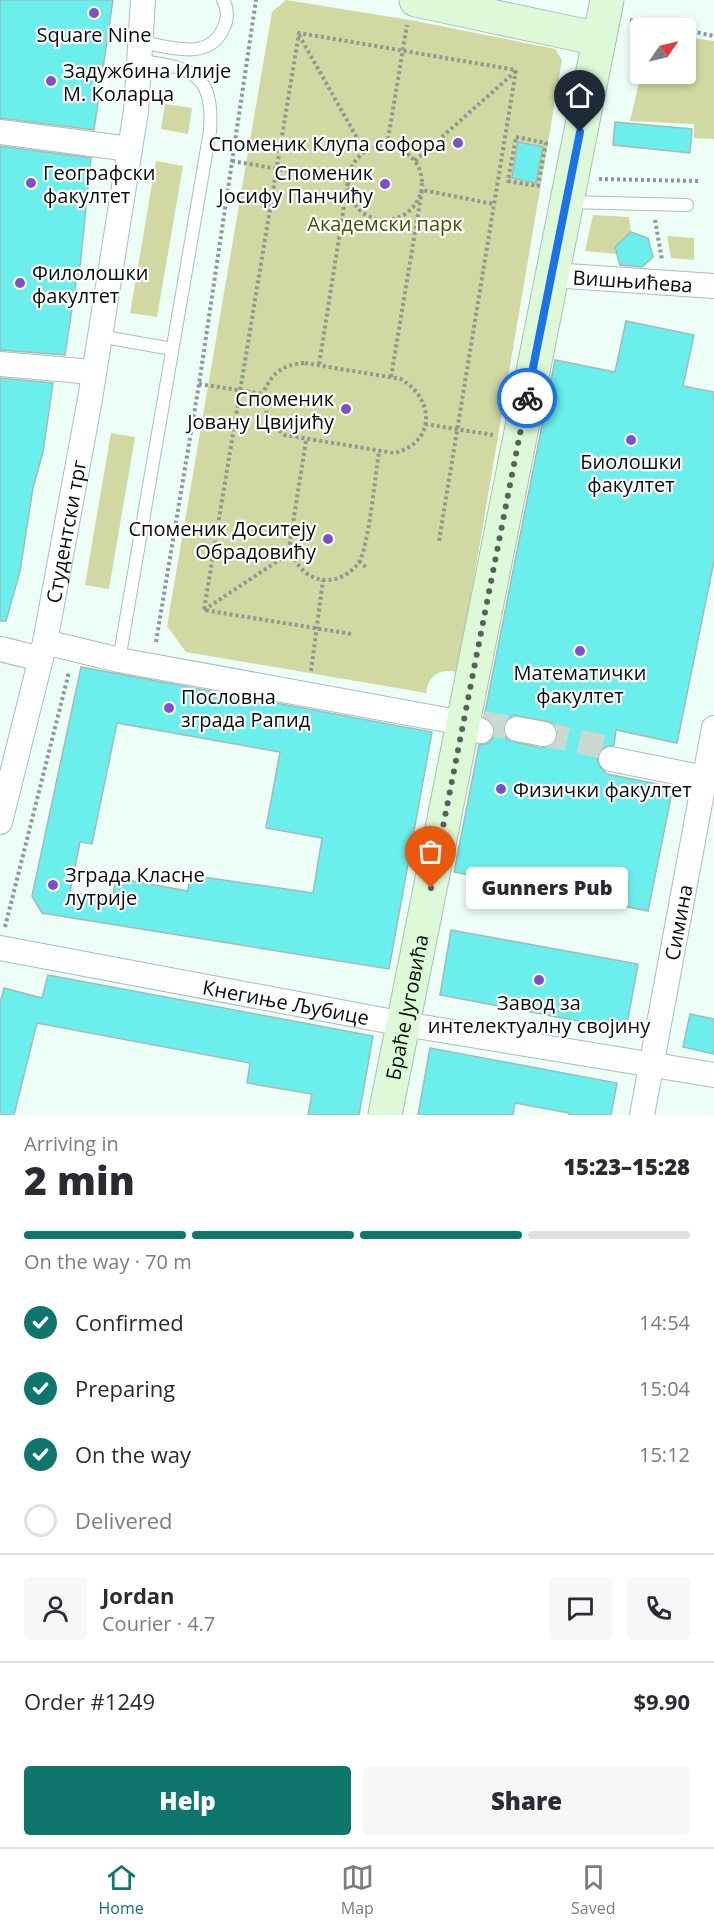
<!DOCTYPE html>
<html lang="en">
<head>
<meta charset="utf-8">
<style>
	body { margin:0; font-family:"Open Sans",sans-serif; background:#f7f7f7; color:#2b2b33; height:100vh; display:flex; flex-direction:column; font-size:22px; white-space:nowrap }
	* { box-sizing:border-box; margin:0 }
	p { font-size:20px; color:#7c7c81 }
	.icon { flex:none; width:33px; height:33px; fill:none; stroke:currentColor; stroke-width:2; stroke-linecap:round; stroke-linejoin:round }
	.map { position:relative; height:1115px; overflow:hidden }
	.side { display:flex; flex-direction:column; background:#fff; flex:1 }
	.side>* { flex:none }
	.needle { width:39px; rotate:56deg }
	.controls { position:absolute; left:630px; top:18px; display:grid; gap:12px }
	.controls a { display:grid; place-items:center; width:66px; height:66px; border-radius:6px; background:#fff; box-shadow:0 3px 9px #0003; font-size:30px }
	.pin { position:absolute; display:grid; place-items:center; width:51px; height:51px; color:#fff; margin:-62px -26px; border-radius:50% 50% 50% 0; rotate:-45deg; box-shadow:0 0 6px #0007 }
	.pin .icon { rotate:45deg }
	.courier { position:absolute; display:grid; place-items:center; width:60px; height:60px; margin:-30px; border:4px solid #1a73e8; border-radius:50%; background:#fff; color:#222; box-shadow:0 2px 8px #0007 }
	.bubble { position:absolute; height:42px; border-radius:6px; background:#fff; box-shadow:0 3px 9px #0003; font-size:20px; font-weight:800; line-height:42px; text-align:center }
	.headline em { font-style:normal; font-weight:800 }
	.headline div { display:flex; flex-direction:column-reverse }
	.headline { display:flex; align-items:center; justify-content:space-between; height:102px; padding:0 24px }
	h1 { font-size:39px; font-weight:800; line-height:45px }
	.bar { display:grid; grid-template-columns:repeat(4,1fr); gap:9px 6px; align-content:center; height:72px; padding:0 24px }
	.bar i { height:8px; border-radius:4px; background:#e1e1e2 }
	.bar .on { background:#0f766e }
	.bar p { grid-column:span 4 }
	.line { display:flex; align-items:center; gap:15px; padding:0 24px; border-top:2px solid #e1e1e2 }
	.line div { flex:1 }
	.round { display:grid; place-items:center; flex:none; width:63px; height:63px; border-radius:6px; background:#f7f7f7 }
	ol { padding:0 24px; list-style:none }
	li { display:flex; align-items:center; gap:18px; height:66px }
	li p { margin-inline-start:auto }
	li .icon { padding:6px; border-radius:50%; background:#0f766e; color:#fff; stroke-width:4 }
	li:last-child { color:#7c7c81 }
	li i { width:33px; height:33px; border:3px solid #e1e1e2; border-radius:50% }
	.cta { display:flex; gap:12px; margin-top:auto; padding:12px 24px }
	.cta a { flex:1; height:69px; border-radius:6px; background:#0f766e; color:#fff; font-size:24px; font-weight:800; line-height:69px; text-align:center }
	.cta a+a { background:#f7f7f7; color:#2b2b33 }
	.tab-bar { display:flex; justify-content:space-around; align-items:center; height:84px; border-top:2px solid #e1e1e2; background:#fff; font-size:16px; color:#7c7c81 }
	.tab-bar a { display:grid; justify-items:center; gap:3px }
	.tab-bar .on { color:#0f766e }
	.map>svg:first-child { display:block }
</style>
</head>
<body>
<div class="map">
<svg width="714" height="1115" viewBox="0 0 714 1115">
	<rect width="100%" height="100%" fill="#ecfef6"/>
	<g fill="#d1d8a1">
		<path d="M286,0L416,21L555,49L562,60L458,672C440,668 428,675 426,693L186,652L167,626L272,12Z"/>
		<path d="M686,37L714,41V139L694,138V124L630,121L641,74H686Z"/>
		<path d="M165,104L192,108L188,134L161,129Z"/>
		<path d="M156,161L183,166L157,317L130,313Z"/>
		<path d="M593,215L629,217L631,232L615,247L617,254L585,251Z"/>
		<path d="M667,236L694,238V260L671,258Z"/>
		<path d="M111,433L135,437L109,589L85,585Z"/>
	</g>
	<g fill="#6aefec" stroke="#a2bbba" stroke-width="1.5" fill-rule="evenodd">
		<path d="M0,0H113L94,130L0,118Z"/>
		<path d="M615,122L692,129L690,153L613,145Z"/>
		<path d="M518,142L543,147L536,183L512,178Z"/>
		<path d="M0,146L91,158L79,277L77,276L65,355L0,350Z"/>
		<path d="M631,232L648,238L653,257L642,267L620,265L615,247Z"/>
		<path d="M626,321L694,335L683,386L714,392V561L677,743L616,730L614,745L601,749L597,757L598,764L607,774L673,787L648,911L454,872L479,745L489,743L494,736L493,723L484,717L555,360L615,372ZM513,715L553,723L558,730L555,743L541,748L508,740L503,733V726Z"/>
		<path d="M0,378L53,383L43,452L33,488L20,571L6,621H0Z"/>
		<path d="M81,667L432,732L389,969L42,913L32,896ZM117,723L280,752L266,828L322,838L313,893L190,875L188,891L116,878L112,900L70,892L80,842L92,844Z"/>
		<path d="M451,930L638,964L626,1030L440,995Z"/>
		<path d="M48,975L373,1036L359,1115H308L312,1094L247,1083L250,1063L37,1023L14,1115H0V1003L4,988L42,998Z"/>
		<path d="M690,1014L714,1019V1054L683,1047Z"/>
		<path d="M430,1048L617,1083L611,1115H569V1113L515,1103L513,1115H418Z"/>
	</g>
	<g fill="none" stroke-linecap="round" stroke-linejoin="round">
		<g stroke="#cadad3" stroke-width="24" stroke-dasharray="24 12" stroke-linecap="butt">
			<path d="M483,723L517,729"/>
			<path d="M544,734L613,749"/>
		</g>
		<defs>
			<g id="lane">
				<path d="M141,42C170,47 210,62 224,27C228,19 228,8 223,0"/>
				<path d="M568,202L687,205"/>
				<path d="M99,336L172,349"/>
				<path d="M119,660L210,131C214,73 192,68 141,61"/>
			</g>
			<g id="street">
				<path d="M0,132L130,149"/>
				<path id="s1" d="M552,275L714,286"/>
				<path d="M0,364L93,372"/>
				<path d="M45,642L119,660L463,723L481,731"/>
				<path d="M0,649L41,659"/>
				<path d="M517,729L544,734"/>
				<path d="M611,759L705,778"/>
				<path id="s2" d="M0,822L45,642L90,399L136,111L143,0"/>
				<path id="s3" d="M0,948L404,1024L714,1075"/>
				<path id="s4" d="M642,1115L714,728"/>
			</g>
			<g id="secondary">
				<path d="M416,0L599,39"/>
				<path id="s5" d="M385,1115L607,0"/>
			</g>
		</defs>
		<use href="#lane" stroke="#a9bfb5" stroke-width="14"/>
		<use href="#street" stroke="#a9bfb5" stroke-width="26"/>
		<use href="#secondary" stroke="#a9bfb5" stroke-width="35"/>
		<g stroke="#8d9a94" stroke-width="4" stroke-dasharray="3 3" stroke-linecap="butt">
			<path d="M630,20L675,28"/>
			<path d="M686,30L714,36"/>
			<path d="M299,35L365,152"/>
			<path d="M516,137L546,143L538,186L508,181Z"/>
			<path d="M387,145L407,25"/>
			<circle cx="385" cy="183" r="37"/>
			<path d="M232,161L348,181L319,365"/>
			<path d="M415,161L516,71"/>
			<path d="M599,179L699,181"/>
			<path d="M655,220L662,260"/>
			<path d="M305,363L401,379C435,399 436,443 394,453L285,435C268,423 263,411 264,391C273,372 284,364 305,363Z"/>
			<path d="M391,377L422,190L494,204"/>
			<path d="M199,384L264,394"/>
			<path d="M425,424L493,435"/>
			<path d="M306,441L290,542C292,558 299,571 315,578C331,584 350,576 359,562C369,545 375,476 379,452"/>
			<path d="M359,561L367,568"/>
			<path d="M204,610L291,552"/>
			<path d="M351,634L204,610L299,33L516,70L439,541"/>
			<path d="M156,642L199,384L256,0"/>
			<path d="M311,671L323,580"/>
			<path d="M5,927L69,672"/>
		</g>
		<use href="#lane" stroke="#fff" stroke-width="12"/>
		<use href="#street" stroke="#fff" stroke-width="24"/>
		<use href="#secondary" stroke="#def9d8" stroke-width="33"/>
	</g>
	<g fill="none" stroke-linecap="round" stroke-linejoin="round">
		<path stroke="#57625d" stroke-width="6" stroke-dasharray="0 10.8" d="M431,888L527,398"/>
		<path stroke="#1a73e8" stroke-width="8" d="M527,398L580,132"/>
	</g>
	<g fill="#7f4fc7" stroke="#fff" stroke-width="2">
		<circle cx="94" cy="13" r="6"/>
		<circle cx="51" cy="81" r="6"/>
		<circle cx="458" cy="143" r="6"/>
		<circle cx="31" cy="183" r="6"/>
		<circle cx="385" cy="184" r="6"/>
		<circle cx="20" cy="283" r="6"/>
		<circle cx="346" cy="409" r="6"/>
		<circle cx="631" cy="440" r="6"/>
		<circle cx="328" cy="539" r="6"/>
		<circle cx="580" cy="651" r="6"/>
		<circle cx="169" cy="708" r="6"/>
		<circle cx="501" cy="789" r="6"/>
		<circle cx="53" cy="885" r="6"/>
		<circle cx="539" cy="980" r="6"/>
	</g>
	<g text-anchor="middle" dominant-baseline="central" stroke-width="4.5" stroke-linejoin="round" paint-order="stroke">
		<g font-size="20" fill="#070e0b" stroke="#fff" text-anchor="start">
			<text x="94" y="34" text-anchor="middle">Square Nine</text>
			<text x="63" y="70">Задужбина Илије<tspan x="63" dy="23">М. Коларца</tspan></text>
			<text x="446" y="143" text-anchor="end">Споменик Клупа софора</text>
			<text x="43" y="172">Географски<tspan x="43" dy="23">факултет</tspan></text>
			<text x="373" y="172" text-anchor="end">Споменик<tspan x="373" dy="23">Јосифу Панчићу</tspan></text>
			<text x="32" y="272">Филолошки<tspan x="32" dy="23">факултет</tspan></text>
			<text x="334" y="398" text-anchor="end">Споменик<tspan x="334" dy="23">Јовану Цвијићу</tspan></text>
			<text x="631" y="461" text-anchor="middle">Биолошки<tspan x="631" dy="23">факултет</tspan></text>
			<text x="316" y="528" text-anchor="end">Споменик Доситеју<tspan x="316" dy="23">Обрадовићу</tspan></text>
			<text x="580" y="672" text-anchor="middle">Математички<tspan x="580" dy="23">факултет</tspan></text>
			<text x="181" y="696">Пословна<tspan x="181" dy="23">зграда Рапид</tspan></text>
			<text x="513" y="789">Физички факултет</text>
			<text x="65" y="874">Зграда Класне<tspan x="65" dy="23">лутрије</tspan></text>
			<text x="539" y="1002" text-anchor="middle">Завод за<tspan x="539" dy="23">интелектуалну својину</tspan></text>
		</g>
		<g font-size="20" fill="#4b4f07" stroke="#fff">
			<text x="385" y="223">Академски парк</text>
		</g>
		<g font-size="20" fill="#070e0b" stroke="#fff">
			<text stroke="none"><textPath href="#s1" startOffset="81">Вишњићева</textPath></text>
			<text stroke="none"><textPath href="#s2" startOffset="298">Студентски трг</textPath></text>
			<text stroke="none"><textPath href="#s4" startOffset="196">Симина</textPath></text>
			<text stroke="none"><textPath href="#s3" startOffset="291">Кнегиње Љубице</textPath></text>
			<text stroke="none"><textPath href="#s5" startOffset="110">Браће Југовића</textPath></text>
		</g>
	</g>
</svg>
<div class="controls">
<a><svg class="needle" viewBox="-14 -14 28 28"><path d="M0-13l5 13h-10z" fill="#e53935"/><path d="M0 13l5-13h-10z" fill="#7c7c81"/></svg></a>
</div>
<div class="pin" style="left:431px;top:888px;background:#ea580c"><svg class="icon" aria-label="bag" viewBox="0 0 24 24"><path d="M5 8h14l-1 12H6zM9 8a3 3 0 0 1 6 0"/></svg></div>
<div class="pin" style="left:580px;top:132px;background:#1f2937"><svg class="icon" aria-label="home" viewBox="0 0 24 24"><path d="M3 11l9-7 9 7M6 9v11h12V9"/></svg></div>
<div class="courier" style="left:527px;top:398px"><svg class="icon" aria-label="bike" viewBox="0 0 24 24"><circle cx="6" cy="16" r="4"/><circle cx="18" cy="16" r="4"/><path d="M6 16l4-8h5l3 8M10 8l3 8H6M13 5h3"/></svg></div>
<div class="bubble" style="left:466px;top:867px;width:162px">Gunners Pub</div>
</div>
<section class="side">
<div class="headline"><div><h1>2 min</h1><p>Arriving in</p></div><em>15:23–15:28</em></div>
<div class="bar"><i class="on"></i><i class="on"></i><i class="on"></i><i></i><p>On the way · 70 m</p></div>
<ol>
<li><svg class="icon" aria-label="check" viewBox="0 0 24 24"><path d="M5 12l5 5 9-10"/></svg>Confirmed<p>14:54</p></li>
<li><svg class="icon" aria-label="check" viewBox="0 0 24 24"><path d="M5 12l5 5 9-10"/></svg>Preparing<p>15:04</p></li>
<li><svg class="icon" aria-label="check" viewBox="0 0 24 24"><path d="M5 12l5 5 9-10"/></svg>On the way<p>15:12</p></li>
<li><i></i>Delivered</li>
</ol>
<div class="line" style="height:108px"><a class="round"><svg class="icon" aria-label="person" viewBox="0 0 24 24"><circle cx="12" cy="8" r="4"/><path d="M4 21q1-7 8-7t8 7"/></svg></a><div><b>Jordan</b><p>Courier · 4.7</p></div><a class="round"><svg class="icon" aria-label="chat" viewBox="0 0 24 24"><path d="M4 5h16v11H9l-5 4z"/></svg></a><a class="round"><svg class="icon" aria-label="phone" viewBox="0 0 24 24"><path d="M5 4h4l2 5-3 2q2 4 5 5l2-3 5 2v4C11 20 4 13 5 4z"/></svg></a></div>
<div class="line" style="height:78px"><div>Order #1249</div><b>$9.90</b></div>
<div class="cta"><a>Help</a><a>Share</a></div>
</section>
<nav class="tab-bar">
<a class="on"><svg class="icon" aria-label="home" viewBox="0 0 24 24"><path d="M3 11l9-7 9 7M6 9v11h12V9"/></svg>Home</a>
<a><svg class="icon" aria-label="map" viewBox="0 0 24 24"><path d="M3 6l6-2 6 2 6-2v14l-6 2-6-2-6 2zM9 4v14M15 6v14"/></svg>Map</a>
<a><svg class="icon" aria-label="saved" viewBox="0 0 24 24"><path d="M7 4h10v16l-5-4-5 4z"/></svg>Saved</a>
</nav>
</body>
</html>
